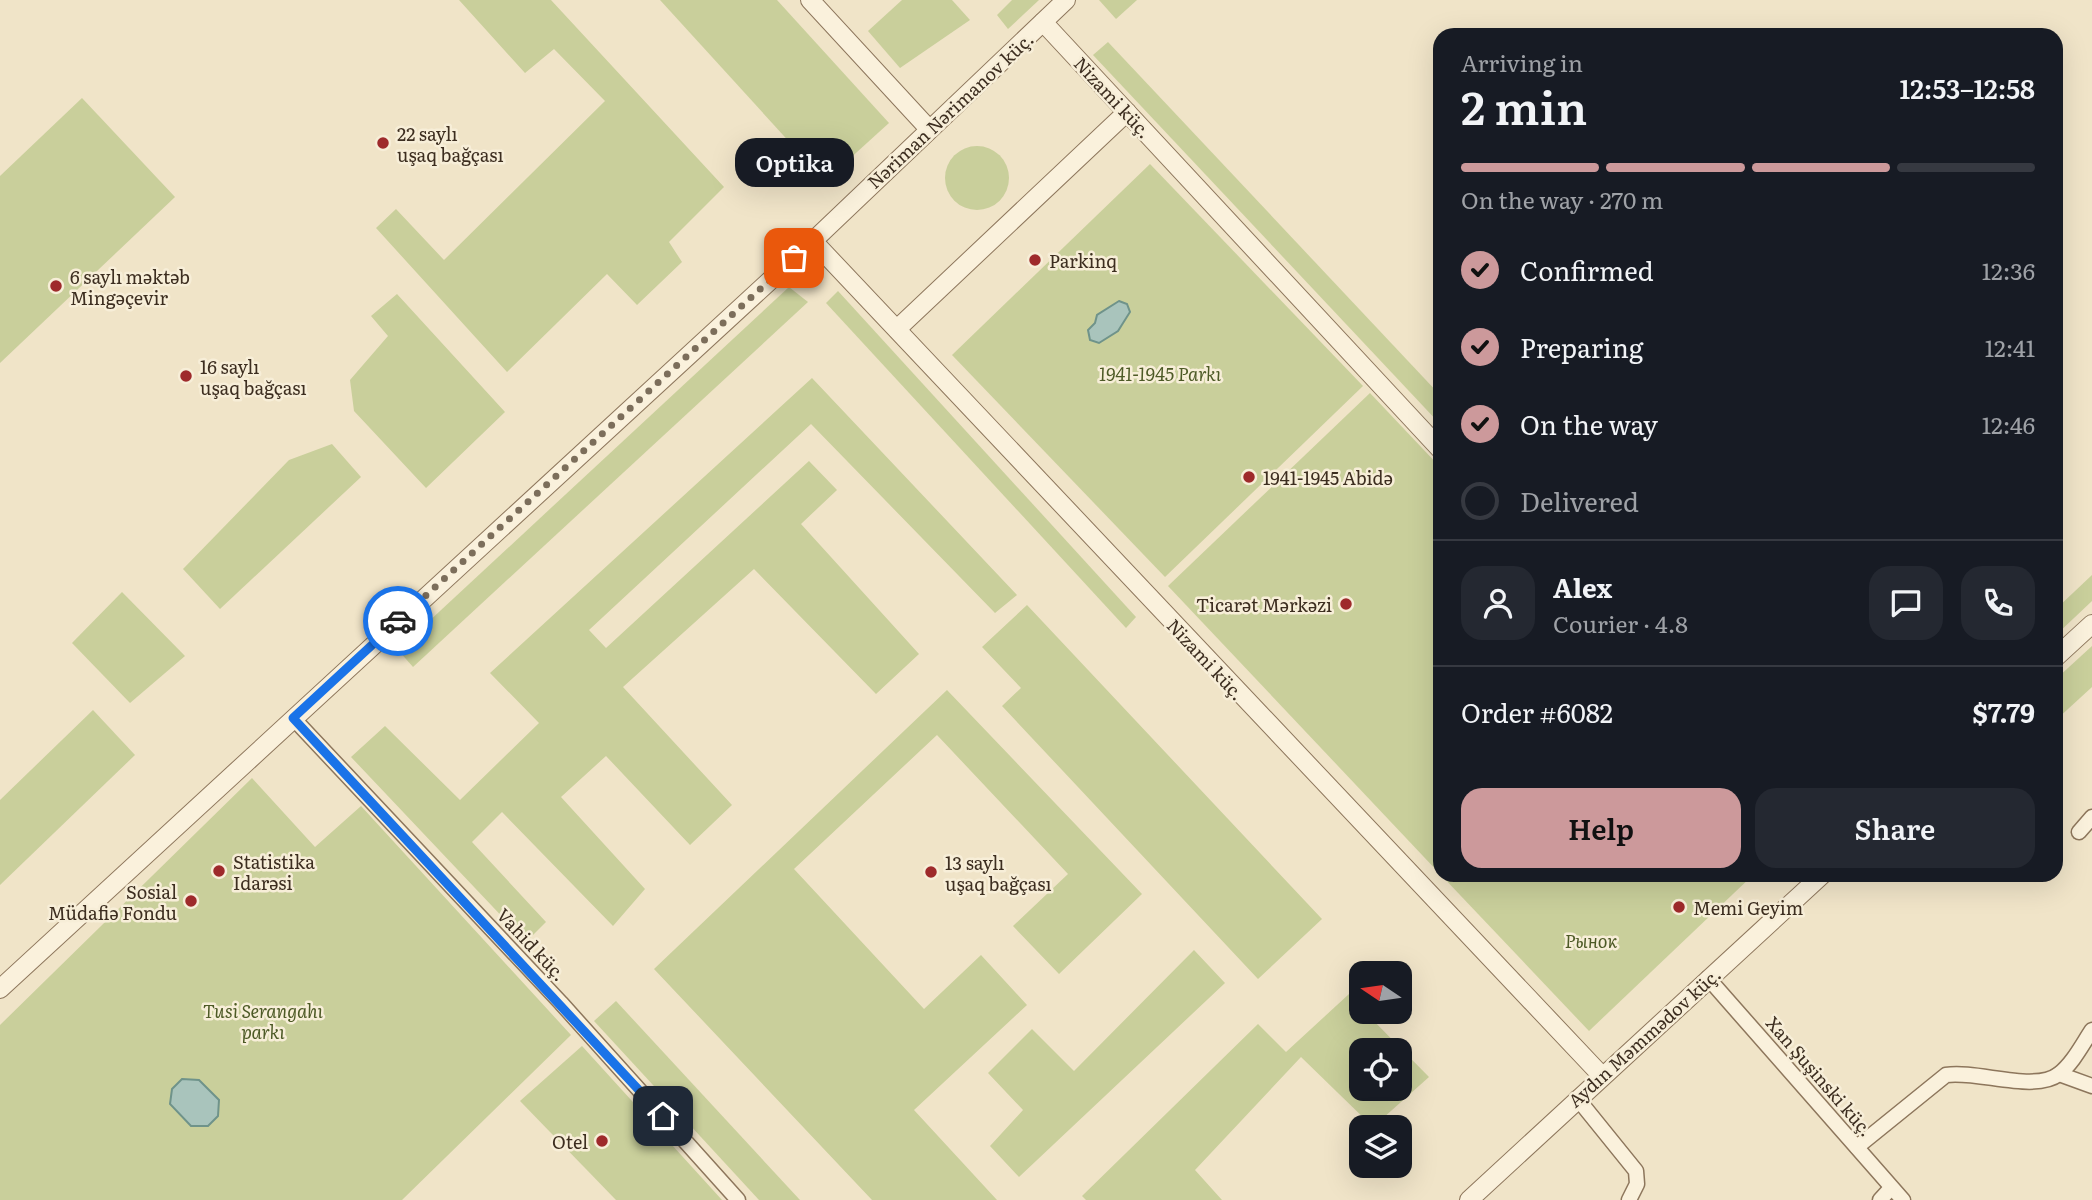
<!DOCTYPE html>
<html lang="en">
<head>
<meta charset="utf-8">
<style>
	body { margin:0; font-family:Literata,serif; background:#242831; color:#f1f3f6; height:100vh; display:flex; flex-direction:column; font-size:26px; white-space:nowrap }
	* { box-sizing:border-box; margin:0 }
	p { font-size:23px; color:#9ea1a6 }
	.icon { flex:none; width:38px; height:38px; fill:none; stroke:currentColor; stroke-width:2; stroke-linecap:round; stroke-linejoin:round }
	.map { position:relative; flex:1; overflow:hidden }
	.panel { position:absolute; left:1433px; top:28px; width:630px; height:854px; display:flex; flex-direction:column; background:#171b24; border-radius:21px; box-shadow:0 7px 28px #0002 }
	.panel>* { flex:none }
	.needle { width:46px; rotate:283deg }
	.fabs { position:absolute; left:1349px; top:961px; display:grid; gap:14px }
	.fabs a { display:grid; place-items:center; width:63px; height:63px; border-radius:14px; background:#171b24; box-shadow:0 7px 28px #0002; font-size:35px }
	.pin { position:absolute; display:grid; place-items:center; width:60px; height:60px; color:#fff; margin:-30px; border-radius:14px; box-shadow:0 4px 10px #0006 }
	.courier { position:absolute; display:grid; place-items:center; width:70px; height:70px; margin:-35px; border:5px solid #1a73e8; border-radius:50%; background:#fff; color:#222; box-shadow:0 2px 9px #0007 }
	.bubble { position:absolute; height:49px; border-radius:21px; background:#171b24; box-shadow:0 7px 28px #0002; font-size:23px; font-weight:600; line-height:49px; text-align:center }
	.headline em { font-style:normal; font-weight:600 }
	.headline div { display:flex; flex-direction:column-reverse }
	.headline { display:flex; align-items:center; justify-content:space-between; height:119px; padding:0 28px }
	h1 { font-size:46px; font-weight:600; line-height:52px }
	.bar { display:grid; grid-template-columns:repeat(4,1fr); gap:10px 7px; align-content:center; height:84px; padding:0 28px }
	.bar i { height:9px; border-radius:5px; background:#363941 }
	.bar .active { background:#cc999b }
	.bar p { grid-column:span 4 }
	.line { display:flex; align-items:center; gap:18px; padding:0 28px; border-top:2px solid #363941 }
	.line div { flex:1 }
	.round { display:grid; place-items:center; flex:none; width:74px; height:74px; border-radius:21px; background:#242831 }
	ol { padding:0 28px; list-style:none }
	li { display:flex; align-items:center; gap:21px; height:77px }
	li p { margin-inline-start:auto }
	li .icon { padding:7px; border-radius:50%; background:#cc999b; color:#111; stroke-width:4 }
	li:last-child { color:#9ea1a6 }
	li i { width:38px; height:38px; border:4px solid #363941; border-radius:50% }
	.primary-button { display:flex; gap:14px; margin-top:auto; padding:14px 28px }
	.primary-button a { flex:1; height:80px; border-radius:21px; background:#cc999b; color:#111; font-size:28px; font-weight:600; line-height:80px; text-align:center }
	.primary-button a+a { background:#242831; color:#f1f3f6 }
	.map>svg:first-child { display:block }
</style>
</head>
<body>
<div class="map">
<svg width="2092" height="1200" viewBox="0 0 2092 1200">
	<rect width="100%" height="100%" fill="#f0e4c8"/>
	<g fill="#c9cf9b" fill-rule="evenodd">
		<path d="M459,0H551L724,187L669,242L682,262L637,305L607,274L507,372L376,228L396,209L444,260L605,101L554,49L525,73Z"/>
		<path d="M660,0H777L889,123L825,181Z"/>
		<path d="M902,0H952L970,20L900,68L868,31Z"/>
		<path d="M1012,0H1039L1008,29L997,15Z"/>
		<path d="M1099,0H1137L1116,19Z"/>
		<path d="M1108,42L1440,395V424L1093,55Z"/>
		<path d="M82,98L175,197L0,363V176Z"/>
		<circle cx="977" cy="178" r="32"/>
		<path d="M1150,164L1363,386L1165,577L952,355Z"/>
		<path d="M789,287L808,302L413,667L398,650Z"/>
		<path d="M838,291L1136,617L1126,628L826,303Z"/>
		<path d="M397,294L505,412L426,488L354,411L350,380L388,336L371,316Z"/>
		<path d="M812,378L1017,595L995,613L811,424L589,630L606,648L809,461L837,490L801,524L919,654L876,694L754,569L623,687L732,805L690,845L606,756L561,797L645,889L613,926L502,812L472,842L546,922L526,942L351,757L385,726L460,800L539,723L490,673Z"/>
		<path d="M1370,393L1440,467V874L1168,586Z"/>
		<path d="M332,444L361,477L220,609L183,569L289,460Z"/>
		<path d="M2092,575V601L2056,635V609Z"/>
		<path d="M122,592L185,656L130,703L72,643Z"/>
		<path d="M1027,605L1322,919L1258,979L1002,706L1021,688L982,647Z"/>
		<path d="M2092,646V687L2056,720V679Z"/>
		<path d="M947,690L1142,894L1059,974L1013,926L1068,874L937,735L794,869L924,1009L981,955L1027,1005L914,1110L997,1200H872L654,969Z"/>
		<path d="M93,710L135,755L0,885V800Z"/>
		<path d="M252,778L315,847L361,806L571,1035L402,1200H0V1025Z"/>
		<path d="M1441,875H1753L1589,1031Z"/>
		<path d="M1194,950L1225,983L1019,1177L990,1146L1023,1110L988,1073L1032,1029L1074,1071Z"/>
		<path d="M1349,994L1362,1012H1365L1429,1077L1373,1127L1301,1057L1195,1170L1222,1200H1086L1082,1196L1258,1024L1286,1052ZM1362,1050H1400V1088H1362Z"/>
		<path d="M616,1001L800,1200H759L594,1021Z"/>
		<path d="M582,1046L722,1200H616L520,1101Z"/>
	</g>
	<g fill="#a9c4bc" stroke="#6f938a" stroke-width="2">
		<path d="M1119,301L1127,304L1130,312L1118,331L1099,343L1090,340L1088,330L1095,323L1097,315Z"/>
		<path d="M182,1079L199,1080L219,1100L218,1116L208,1126H191L170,1104L172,1089Z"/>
	</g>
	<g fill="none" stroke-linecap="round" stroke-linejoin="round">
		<defs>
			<g id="minor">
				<path d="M293,718L561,1003L738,1200"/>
				<path d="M2079,832L2092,817"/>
				<path d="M1708,978L1903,1200"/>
				<path d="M2059,1074L2092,1086"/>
				<path d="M1577,1098L1636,1171L1637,1184L1629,1200"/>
				<path d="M1857,1147L1946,1075C1978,1070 2034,1093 2059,1074C2073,1063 2082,1045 2092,1030"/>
				<path d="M1880,1200L1891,1188"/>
			</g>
			<g id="tertiary">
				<path d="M810,0L929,129"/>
				<path d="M1043,22L1440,449"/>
				<path d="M813,241L1602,1076"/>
				<path d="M897,329L1127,112"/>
				<path d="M2056,657L2092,624"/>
				<path d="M0,989L813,241L1066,0"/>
				<path d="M1469,1200L1822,875"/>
			</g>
		</defs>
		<use href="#minor" stroke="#8d765c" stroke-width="17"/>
		<use href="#tertiary" stroke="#8d765c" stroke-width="20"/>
		<use href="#minor" stroke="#faf1dc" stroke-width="14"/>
		<use href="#tertiary" stroke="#faf1dc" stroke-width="18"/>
	</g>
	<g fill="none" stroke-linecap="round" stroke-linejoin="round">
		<path stroke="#7c6e5b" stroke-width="7" stroke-dasharray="0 12.6" d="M398,621L794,258"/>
		<path stroke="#1a73e8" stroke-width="9" d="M398,621L293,718L663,1116"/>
	</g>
	<g fill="#9e2a2b" stroke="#f7eed8" stroke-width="2.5">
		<circle cx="383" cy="143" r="7"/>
		<circle cx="1035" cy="260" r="7"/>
		<circle cx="56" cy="286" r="7"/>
		<circle cx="186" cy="376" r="7"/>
		<circle cx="1249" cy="477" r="7"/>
		<circle cx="1346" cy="604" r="7"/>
		<circle cx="219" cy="871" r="7"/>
		<circle cx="931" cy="872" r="7"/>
		<circle cx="191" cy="901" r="7"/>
		<circle cx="1679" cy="907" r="7"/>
		<circle cx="602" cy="1141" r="7"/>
	</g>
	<g text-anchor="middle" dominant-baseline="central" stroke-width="5" stroke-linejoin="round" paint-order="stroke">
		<g font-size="18" fill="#3d2e20" stroke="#f7eed8">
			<text transform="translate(1113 97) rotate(47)">Nizami küç.</text>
			<text transform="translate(950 110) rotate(-43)">Nəriman Nərimanov küç.</text>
			<text transform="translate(1206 659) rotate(47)">Nizami küç.</text>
			<text transform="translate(532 944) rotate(47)">Vahid küç.</text>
			<text transform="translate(1644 1037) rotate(-42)">Aydın Məmmədov küç.</text>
			<text transform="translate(1820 1076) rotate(49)">Xan Şuşinski küç.</text>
		</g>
		<g font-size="18" fill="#3d2e20" stroke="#f7eed8" text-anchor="start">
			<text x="397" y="133">22 saylı<tspan x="397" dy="21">uşaq bağçası</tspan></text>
			<text x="1049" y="260">Parkinq</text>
			<text x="70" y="276">6 saylı məktəb<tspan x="70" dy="21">Mingəçevir</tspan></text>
			<text x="200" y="366">16 saylı<tspan x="200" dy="21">uşaq bağçası</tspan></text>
			<text x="1263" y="477">1941-1945 Abidə</text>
			<text x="1332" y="604" text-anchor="end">Ticarət Mərkəzi</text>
			<text x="233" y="861">Statistika<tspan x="233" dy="21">Idarəsi</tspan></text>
			<text x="945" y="862">13 saylı<tspan x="945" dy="21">uşaq bağçası</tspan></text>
			<text x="177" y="891" text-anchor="end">Sosial<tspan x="177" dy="21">Müdafiə Fondu</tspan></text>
			<text x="1693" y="907">Memi Geyim</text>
			<text x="588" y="1141" text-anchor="end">Otel</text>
		</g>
		<g font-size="18" font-style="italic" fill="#4d5a26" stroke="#f7eed8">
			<text x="1160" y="373">1941-1945 Parkı</text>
			<text x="1591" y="940">Рынок</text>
			<text x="263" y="1010">Tusi Serangahı<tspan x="263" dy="21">parkı</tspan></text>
		</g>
	</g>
</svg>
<div class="fabs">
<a><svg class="needle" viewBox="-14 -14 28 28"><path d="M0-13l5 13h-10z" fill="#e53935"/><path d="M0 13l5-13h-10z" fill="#9ea1a6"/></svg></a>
<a><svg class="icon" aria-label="locate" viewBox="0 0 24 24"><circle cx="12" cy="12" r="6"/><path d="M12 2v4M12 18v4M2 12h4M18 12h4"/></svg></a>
<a><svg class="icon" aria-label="layers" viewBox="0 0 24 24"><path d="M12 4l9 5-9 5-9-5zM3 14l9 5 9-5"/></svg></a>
</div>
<div class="pin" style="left:794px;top:258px;background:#ea580c"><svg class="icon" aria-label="bag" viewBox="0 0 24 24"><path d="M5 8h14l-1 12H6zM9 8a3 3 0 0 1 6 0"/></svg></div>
<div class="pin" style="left:663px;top:1116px;background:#1f2937"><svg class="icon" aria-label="home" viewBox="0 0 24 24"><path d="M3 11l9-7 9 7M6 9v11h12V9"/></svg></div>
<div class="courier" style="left:398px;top:621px"><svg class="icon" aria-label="car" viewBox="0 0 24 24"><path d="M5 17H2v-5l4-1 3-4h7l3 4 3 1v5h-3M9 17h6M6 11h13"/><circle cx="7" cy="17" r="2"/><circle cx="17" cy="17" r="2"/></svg></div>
<div class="bubble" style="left:735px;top:138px;width:119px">Optika</div>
<section class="panel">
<div class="headline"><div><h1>2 min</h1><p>Arriving in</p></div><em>12:53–12:58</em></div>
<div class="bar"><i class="active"></i><i class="active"></i><i class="active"></i><i></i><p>On the way · 270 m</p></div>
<ol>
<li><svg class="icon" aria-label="check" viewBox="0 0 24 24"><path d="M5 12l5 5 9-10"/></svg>Confirmed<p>12:36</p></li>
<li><svg class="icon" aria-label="check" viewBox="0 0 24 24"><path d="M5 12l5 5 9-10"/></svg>Preparing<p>12:41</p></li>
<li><svg class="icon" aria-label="check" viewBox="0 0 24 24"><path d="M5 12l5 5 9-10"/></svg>On the way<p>12:46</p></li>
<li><i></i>Delivered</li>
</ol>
<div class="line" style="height:126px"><a class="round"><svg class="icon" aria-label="person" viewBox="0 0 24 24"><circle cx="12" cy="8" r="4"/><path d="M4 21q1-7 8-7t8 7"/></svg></a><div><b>Alex</b><p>Courier · 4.8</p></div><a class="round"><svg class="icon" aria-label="chat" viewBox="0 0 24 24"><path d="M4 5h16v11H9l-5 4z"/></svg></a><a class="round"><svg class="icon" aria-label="phone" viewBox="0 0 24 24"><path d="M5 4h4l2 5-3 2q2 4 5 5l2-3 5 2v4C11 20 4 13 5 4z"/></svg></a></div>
<div class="line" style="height:91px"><div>Order #6082</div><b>$7.79</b></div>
<div class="primary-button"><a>Help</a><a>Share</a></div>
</section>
</div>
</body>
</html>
